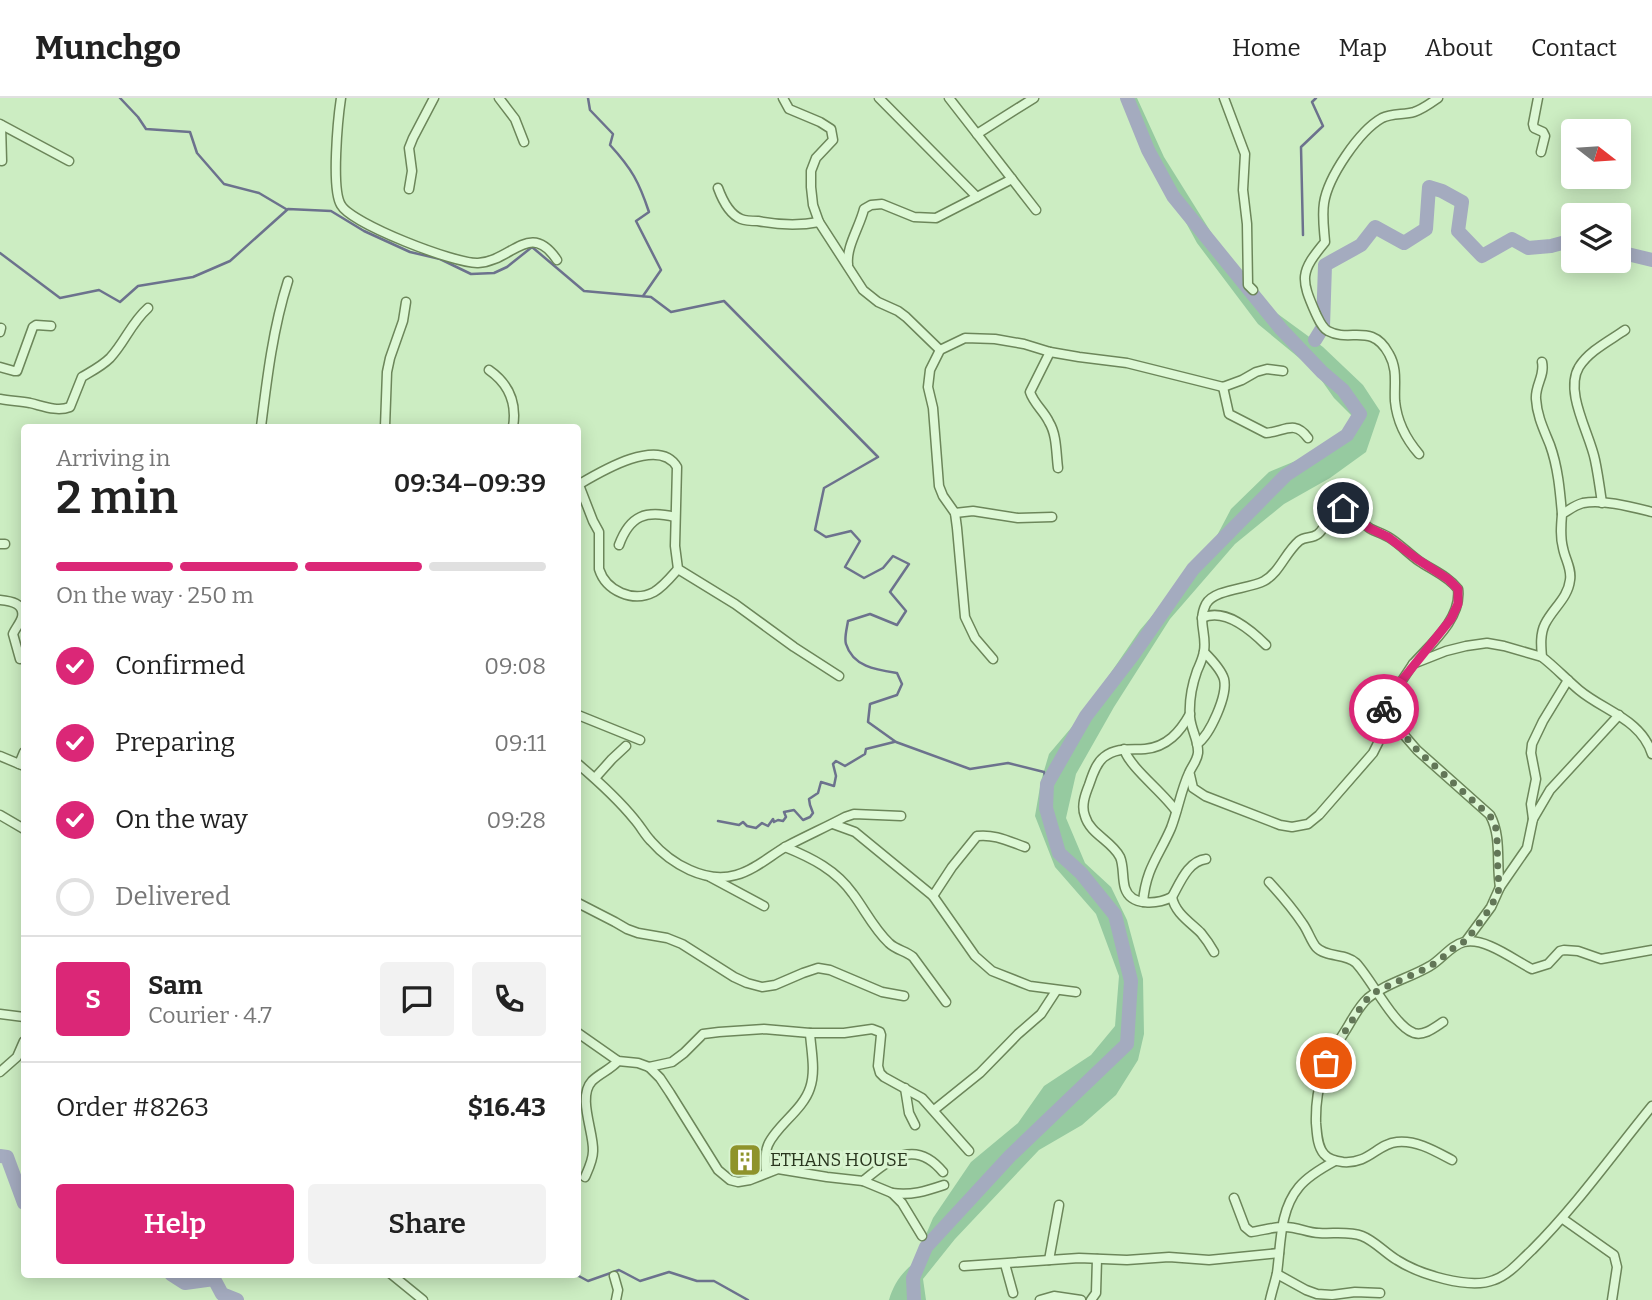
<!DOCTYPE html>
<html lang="en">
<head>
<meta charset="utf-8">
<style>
	body { margin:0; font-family:Bitter,serif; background:#f2f2f2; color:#222; height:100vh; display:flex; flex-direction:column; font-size:26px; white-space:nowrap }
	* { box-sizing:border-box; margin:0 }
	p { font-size:23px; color:#767676 }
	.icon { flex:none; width:38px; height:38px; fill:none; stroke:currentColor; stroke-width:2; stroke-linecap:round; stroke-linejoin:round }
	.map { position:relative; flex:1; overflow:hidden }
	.panel { position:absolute; left:21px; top:326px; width:560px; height:854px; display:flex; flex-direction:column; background:#fff; border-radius:7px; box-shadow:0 4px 18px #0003 }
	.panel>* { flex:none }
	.needle { width:46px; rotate:107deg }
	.buttons { position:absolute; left:1561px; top:21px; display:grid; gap:14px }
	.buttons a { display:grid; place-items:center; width:70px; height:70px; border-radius:7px; background:#fff; box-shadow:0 4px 18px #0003; font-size:35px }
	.pin { position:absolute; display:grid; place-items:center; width:60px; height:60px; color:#fff; margin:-30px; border:4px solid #fff; border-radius:50%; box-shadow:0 2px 7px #0007 }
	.courier { position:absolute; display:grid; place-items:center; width:70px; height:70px; margin:-35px; border:5px solid #db2777; border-radius:50%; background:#fff; color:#222; box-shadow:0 2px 9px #0007 }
	.head em { font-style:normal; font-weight:600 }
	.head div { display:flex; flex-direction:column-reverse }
	.head { display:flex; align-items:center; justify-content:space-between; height:119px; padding:0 35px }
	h1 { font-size:46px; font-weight:600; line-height:52px }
	.bar { display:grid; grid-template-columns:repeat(4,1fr); gap:10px 7px; align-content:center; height:84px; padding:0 35px }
	.bar i { height:9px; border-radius:5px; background:#e0e0e0 }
	.bar .current { background:#db2777 }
	.bar p { grid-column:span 4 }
	.line { display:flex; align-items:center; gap:18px; padding:0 35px; border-top:2px solid #e0e0e0 }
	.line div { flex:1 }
	.round { display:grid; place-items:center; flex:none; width:74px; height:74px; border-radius:7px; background:#f2f2f2 }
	ol { padding:0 35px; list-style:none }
	li { display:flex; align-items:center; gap:21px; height:77px }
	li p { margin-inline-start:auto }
	li .icon { padding:7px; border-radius:50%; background:#db2777; color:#fff; stroke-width:4 }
	li:last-child { color:#767676 }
	li i { width:38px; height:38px; border:4px solid #e0e0e0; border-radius:50% }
	.cta { display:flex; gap:14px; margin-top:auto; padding:14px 35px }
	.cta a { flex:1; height:80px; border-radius:7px; background:#db2777; color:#fff; font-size:28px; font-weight:600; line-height:80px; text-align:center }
	.cta a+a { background:#f2f2f2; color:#222 }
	header { display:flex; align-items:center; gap:42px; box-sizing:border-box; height:98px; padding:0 35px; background:#fff; border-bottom:2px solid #e0e0e0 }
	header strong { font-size:33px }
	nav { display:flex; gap:38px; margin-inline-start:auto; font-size:24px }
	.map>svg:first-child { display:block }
</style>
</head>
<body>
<header>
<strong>Munchgo</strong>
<nav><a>Home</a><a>Map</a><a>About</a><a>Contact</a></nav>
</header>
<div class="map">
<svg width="1652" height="1202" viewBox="0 0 1652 1202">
	<rect width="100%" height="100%" fill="#ccedc2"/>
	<path fill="#96caa0" d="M1128,0H1137L1164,59L1249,195L1323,249L1363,287L1380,313L1366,354L1330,380L1284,406L1235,446L1170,521L1114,609L1076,676L1066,720L1085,765L1111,789L1127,822L1143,881L1144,936L1138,962L1116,997L1082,1027L1039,1052L955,1141L923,1181L926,1202H889C893,1187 902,1174 914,1165L933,1120L971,1064L1018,1025L1044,988L1091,957L1115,928L1119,878L1096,816L1055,769L1035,718L1041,683L1049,656L1082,617L1140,532L1211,449L1231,411L1269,374L1322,352L1340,342L1358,324L1334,300L1315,273L1258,226L1197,145L1158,73L1135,20Z"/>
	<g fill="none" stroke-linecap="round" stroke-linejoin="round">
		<g stroke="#6c728d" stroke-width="2.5">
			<path d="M120,0L138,19L146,31L190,34L197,55L224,86L259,95L286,111"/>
			<path d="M588,0L590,12L613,36L610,47C632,71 639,84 649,114L636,123L661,172L643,198"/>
			<path d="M1303,137L1301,49L1323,28L1312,4L1316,0"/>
			<path d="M0,155L60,200L99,192L120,204L138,188L193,179L230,163L288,111L331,113L364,133L410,154L440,161L471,176L494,175L507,169L532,149L584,193L651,199L671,214L724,203L878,359L824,390L815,432L826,439L851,433L860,443L845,469L864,480L883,470L893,458L909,466L890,494L906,513L897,527L870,516L848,523C847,530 844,540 846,546C853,569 877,572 897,575L902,586L897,597L870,606L868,624L896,644L970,671L1008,665L1044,674L1047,686"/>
			<path d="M718,723L739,727L743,724L747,728L756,730L762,725L768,728L773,721L774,724L778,722L783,723L786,719L784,714L794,712L803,722L810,719L813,715L810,707L809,701L818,695L821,684L834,688L836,678L833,666L836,663L845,668L865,656L866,651L894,644"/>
			<path d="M575,1176L588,1183L619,1172L640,1183L669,1174L697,1183H714L748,1202"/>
		</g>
		<g stroke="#a4abbf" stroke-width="14">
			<path d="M1619,154L1652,162"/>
			<path d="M1315,242L1323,229L1325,167L1361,147L1375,129L1404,145L1426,131L1429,89L1442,93L1462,104L1458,133L1482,158L1512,141L1528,150L1551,148L1573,142"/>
			<path d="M0,1058L7,1059L24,1105"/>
			<path d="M171,1176L185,1185L214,1181L222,1196L237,1202"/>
			<path d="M914,1202L913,1180L926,1149L1010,1058L1127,946L1131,883L1115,817L1081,775L1059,755L1046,710L1047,686L1086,618L1133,557L1193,471L1286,377L1347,337L1360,316L1343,292L1322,274L1281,231L1173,98L1148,52L1127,0"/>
		</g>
		<defs>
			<g id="street">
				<path d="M341,0C338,20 331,91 341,107C352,126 455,166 478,165C512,163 530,122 557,162"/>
				<path d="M499,0L515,21L524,44"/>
				<path d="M783,0L789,11L820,24L831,31L833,42L816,60L811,73V89L813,107L819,124L863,192L878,204L898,213L906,219L940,252"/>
				<path d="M879,0L977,99"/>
				<path d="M949,0L1036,112"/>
				<path d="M1224,0L1245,56L1243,92L1247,126L1248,187L1253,192"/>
				<path d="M1538,0L1533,26L1534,30L1543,34L1545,38L1541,54"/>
				<path d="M0,26L69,63"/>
				<path d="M1,27L2,63"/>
				<path d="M977,36L1034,0"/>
				<path d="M718,90C722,101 729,116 741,121C746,123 752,123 758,123C779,127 798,128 819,124"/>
				<path d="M409,91L412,73L409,50L413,40L434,0"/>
				<path d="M848,166C846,149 860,128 864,111L871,107L882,106L914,119L936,120L1012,81"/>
				<path d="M0,234L1,230"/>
				<path d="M1050,254L1030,294C1034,306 1044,313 1049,324C1057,337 1056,355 1058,370"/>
				<path d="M1542,264C1545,278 1535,287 1536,301C1537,318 1544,332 1550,347C1558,369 1560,393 1562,416"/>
				<path d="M0,269L14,273H17L33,229L36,227L51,228"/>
				<path d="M489,272C509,286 517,305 513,329"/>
				<path d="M1223,289L1229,316L1266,335C1284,334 1294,321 1308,340"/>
				<path d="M0,301C10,303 20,303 30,305C43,308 57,314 70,309L82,279C92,273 102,268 110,260C125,244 131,225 148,210"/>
				<path d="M261,329C267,280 273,230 288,183"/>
				<path d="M385,329L387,274L390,260L403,223L406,204"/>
				<path d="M1419,356C1406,341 1397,324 1395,303C1394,286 1398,272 1389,256C1372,224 1350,245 1328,233C1322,230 1319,222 1316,216C1300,180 1300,174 1325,144C1324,131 1322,118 1324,105C1328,79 1359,33 1382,20C1392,15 1404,17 1414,14C1423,11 1431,5 1438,0"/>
				<path d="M578,387C600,374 659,338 677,369L675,448L678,471L735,506L794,549L839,578"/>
				<path d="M579,387L593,423L599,434V471C606,493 633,505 654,494C663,489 671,479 678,471"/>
				<path d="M1602,405C1600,391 1598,376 1595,362C1590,336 1564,294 1579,269C1589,253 1609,243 1625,232"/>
				<path d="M1652,414C1632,409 1603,401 1583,405C1575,407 1569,412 1562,416C1561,428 1560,439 1563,450C1565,461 1572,471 1570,482C1568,500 1553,510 1545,526C1540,536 1541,548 1542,559C1555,569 1566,581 1579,592C1604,613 1641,621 1652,656"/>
				<path d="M955,415L973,413L1018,420L1052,419"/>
				<path d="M0,446H5"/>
				<path d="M619,447C630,417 646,412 675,419"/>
				<path d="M0,502C10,503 25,505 22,519C21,524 15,531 13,536L20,561"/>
				<path d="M1202,520C1225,509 1251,532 1266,547"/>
				<path d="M993,561L975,540L965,519L957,430L955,415L943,398L939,388L933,310L928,289L930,272L940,252L965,240L995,241L1024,246L1050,254L1079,259L1127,265L1223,289L1242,282L1256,274L1267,271L1283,273"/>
				<path d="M1384,614L1417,652L1490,717C1502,739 1496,766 1500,789"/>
				<path d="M1190,616C1180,634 1167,649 1145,651C1131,652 1117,649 1104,659C1096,665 1092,678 1089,687C1085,697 1081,708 1085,718C1090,736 1112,743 1120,759C1124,768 1122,780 1125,790C1131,809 1158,806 1172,799C1180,785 1188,763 1206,761"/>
				<path d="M578,617L640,642"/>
				<path d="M1197,646C1210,637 1228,597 1224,581C1221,571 1211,561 1204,554"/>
				<path d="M1124,651C1130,670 1163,694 1176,713"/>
				<path d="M0,658L24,668"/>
				<path d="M19,666L24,654"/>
				<path d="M578,666C598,683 618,701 635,722C641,729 645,737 651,743C671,766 706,786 736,777C755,772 771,757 787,748C806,738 826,729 845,719L854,716L901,718"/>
				<path d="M1190,677L1193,690L1205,698L1280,727L1292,729L1308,726L1319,717L1373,655L1379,643L1385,608L1413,566L1446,553L1466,548L1487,545L1504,548L1542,559"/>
				<path d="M595,680L612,661L626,648"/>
				<path d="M0,717L24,731"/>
				<path d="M1533,721L1531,706L1536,681L1531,655L1532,646L1543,623L1568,582"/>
				<path d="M833,726L855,734L933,798L975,858L992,873L1030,888L1076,894"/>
				<path d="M785,749C812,760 836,772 853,796C865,812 874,831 889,845C896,852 906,853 913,859L946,904"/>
				<path d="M710,779L764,808"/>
				<path d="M1269,784C1281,797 1293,811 1303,826C1308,833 1311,843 1316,849C1326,860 1346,855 1356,865C1372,882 1394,928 1414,935C1424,938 1434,930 1443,924"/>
				<path d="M933,798L952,769L977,738C995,736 1008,743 1025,749"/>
				<path d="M1172,799C1175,815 1190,824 1201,835C1206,841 1210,847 1214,854"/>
				<path d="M1143,804C1146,770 1159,758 1171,730C1178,712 1181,692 1189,675C1192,668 1197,663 1198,655C1199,643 1191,632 1190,619C1189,604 1192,587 1197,573C1200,566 1203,560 1204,553C1207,535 1197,524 1206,506C1214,491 1249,491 1264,483C1280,474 1285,455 1299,443C1305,438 1312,441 1318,436C1326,430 1328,415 1337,410C1347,405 1362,426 1371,431C1377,434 1384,436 1390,440C1401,447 1409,456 1419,463C1432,472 1448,478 1458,491C1462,520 1431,546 1413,566"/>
				<path d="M578,805L615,824L627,831L638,835L667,840L682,846L734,879L747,885L762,889L775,887L803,875L818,870L830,872L882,894L904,898"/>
				<path d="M1466,843L1491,809L1500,789L1527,750L1533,721L1550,692L1619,617"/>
				<path d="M0,916L24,919"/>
				<path d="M578,935L618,963L638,965L649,969L660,980L670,995L718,1072L730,1082L738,1084L750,1082L778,1071L827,1079L863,1083C890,1061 915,1040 943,1074"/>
				<path d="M649,969L672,964L684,955L703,936L719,934L764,931L810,935H844L872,931L880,934L881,937L878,968L880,975L884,979L922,1000L969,1053"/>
				<path d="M0,974L17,959L24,943"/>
				<path d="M905,990L909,1015L915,1027"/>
				<path d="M934,1012L980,975L1018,936L1041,916L1056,893"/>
				<path d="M1452,1062C1435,1053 1417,1042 1397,1044C1377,1046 1369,1066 1343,1064C1336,1063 1328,1061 1324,1056C1317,1048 1317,1035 1316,1025C1315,986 1326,962 1347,930C1353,920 1359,908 1368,900C1386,885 1410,880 1430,868C1441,862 1451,847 1464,844C1485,839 1514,862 1532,871L1548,866L1560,853L1564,852L1578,853L1601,861L1652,852"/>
				<path d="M766,1075C766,1066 764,1056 768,1047C776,1028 803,1012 810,990C816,973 811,952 810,935"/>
				<path d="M585,1079C589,1070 593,1062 593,1053C594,1034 577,999 592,983C600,975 610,972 618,963"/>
				<path d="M863,1083L892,1095L902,1105L922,1138"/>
				<path d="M892,1095C911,1098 926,1093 944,1087"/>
				<path d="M1234,1100L1245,1129L1251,1134C1261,1133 1272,1129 1283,1129C1296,1128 1307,1135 1319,1135C1333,1136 1349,1133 1362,1138C1375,1143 1385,1155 1397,1162C1419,1176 1469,1192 1494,1182C1509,1177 1521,1162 1532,1152C1576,1108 1612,1057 1652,1008"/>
				<path d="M1563,1121L1614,1157L1617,1169L1612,1202"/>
				<path d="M1049,1162L1059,1107"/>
				<path d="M1005,1166L1013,1195"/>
				<path d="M964,1168L1079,1160L1127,1162L1169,1159L1209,1162L1279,1155"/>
				<path d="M391,1176L423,1202"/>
				<path d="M1277,1176L1306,1192L1317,1196L1332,1197L1355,1194L1380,1195"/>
				<path d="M614,1178L618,1192L616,1202"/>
				<path d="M1040,1202L1054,1198L1081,1202"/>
				<path d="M1091,1202L1096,1195L1097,1161"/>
				<path d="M1270,1202C1272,1193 1275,1184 1277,1175C1281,1147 1279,1113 1299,1089C1308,1078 1322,1070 1335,1063"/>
			</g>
		</defs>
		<use href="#street" stroke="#6c865a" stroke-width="11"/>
		<use href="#street" stroke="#ddf8d5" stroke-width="8"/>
	</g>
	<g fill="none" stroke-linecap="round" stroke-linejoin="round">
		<path stroke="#627657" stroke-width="7" stroke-dasharray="0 12.6" d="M1326,965L1334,950L1365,903L1377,893L1429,869L1442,860L1457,847L1466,843L1491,809L1500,789L1498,778L1497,739L1495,725L1490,718L1417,652L1384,614V611"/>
		<path stroke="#db2777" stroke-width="9" d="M1343,410L1349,413L1369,430L1388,439L1417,461L1448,481L1458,491V506L1451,521L1399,586L1384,611"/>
	</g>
	<defs>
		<symbol id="building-square" viewBox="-11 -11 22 22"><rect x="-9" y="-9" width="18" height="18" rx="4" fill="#8e932b" stroke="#d9f4d1"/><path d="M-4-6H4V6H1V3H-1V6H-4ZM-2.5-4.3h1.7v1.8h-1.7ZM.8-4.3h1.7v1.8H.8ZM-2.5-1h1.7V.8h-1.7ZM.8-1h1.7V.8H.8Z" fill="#fff"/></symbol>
	</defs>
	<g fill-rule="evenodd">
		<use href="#building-square" x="726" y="1043" width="38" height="38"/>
	</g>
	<g text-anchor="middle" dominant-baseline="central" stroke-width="6" stroke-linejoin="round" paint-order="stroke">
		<g font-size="18" fill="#29361e" stroke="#d9f4d1" text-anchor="start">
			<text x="770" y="1062">ETHANS HOUSE</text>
		</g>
	</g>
</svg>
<div class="buttons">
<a><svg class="needle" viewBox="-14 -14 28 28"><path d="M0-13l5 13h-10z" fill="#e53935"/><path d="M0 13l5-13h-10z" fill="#767676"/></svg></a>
<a><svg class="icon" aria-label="layers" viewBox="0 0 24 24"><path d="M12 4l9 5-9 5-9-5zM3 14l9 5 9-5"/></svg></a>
</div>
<div class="pin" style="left:1326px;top:965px;background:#ea580c"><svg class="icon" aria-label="bag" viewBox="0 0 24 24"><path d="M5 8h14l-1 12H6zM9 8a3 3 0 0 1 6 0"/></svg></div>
<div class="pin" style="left:1343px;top:410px;background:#1f2937"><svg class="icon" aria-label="home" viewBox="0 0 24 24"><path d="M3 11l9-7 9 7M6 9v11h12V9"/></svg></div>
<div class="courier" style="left:1384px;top:611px"><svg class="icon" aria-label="bike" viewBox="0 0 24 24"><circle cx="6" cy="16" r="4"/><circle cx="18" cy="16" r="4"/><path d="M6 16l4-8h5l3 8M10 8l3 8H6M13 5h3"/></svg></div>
<section class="panel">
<div class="head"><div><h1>2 min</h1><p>Arriving in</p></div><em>09:34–09:39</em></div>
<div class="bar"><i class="current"></i><i class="current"></i><i class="current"></i><i></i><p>On the way · 250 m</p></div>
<ol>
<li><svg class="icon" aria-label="check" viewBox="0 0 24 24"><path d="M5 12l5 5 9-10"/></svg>Confirmed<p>09:08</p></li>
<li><svg class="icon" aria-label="check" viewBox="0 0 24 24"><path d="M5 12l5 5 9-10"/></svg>Preparing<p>09:11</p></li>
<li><svg class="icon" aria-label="check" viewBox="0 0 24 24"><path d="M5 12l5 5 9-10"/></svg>On the way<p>09:28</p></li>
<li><i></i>Delivered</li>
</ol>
<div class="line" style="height:126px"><b class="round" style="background:#db2777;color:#fff">S</b><div><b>Sam</b><p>Courier · 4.7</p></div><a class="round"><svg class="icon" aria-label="chat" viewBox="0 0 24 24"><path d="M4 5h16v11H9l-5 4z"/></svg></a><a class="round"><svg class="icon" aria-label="phone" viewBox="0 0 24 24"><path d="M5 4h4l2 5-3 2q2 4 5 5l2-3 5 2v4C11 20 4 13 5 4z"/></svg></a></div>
<div class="line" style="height:91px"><div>Order #8263</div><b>$16.43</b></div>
<div class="cta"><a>Help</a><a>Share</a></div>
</section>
</div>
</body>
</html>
